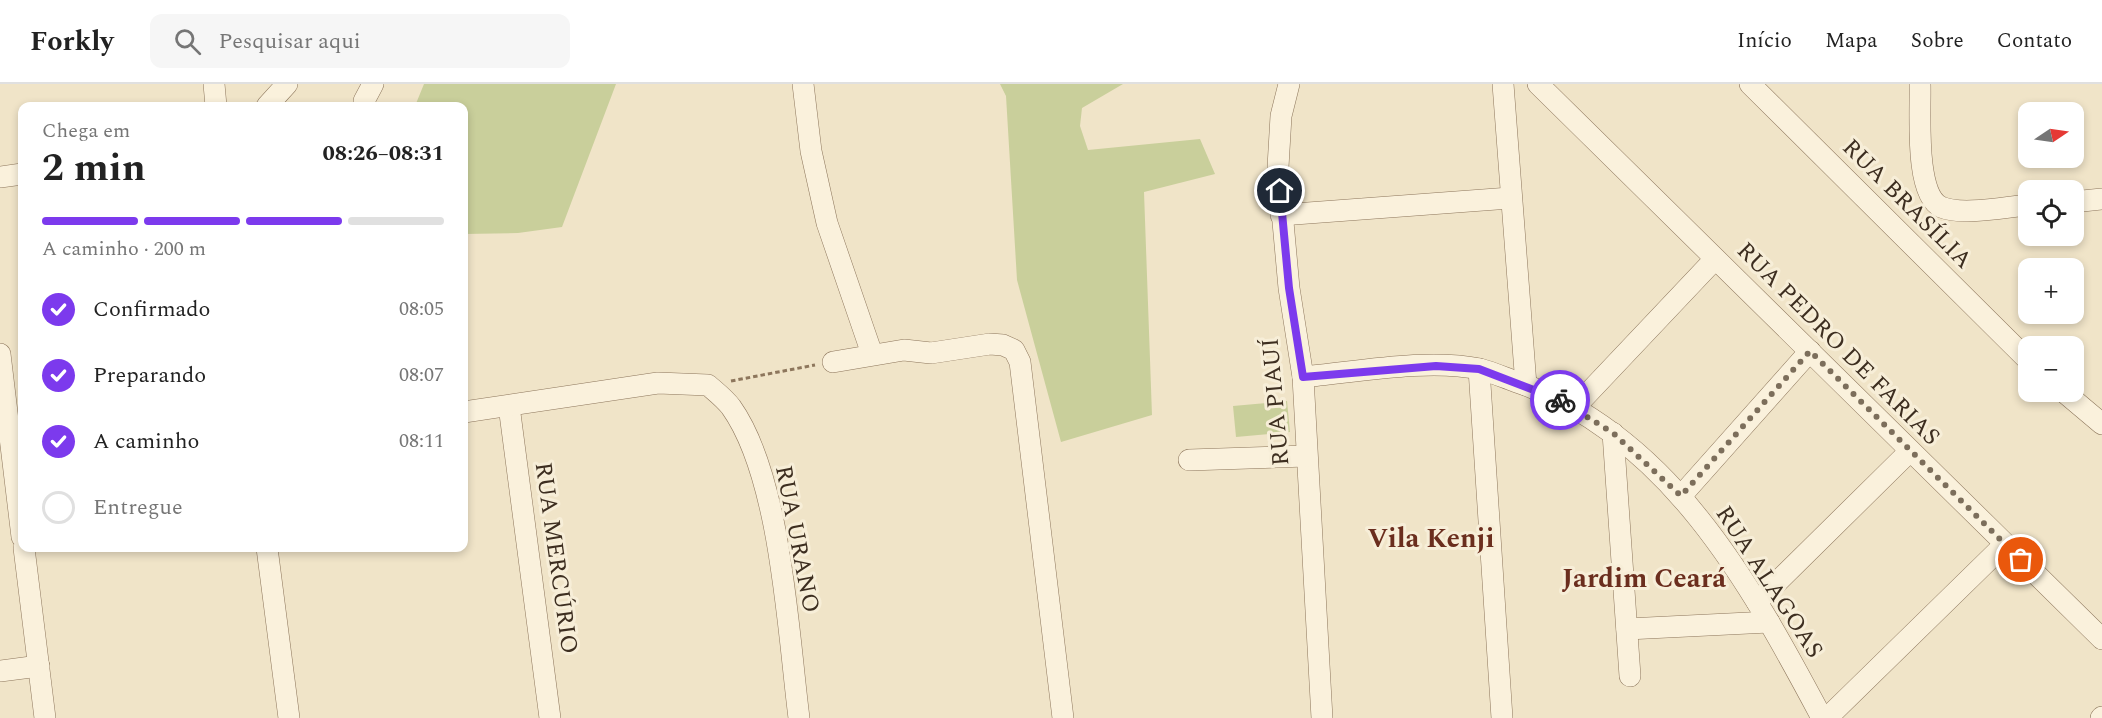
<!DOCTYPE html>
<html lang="pt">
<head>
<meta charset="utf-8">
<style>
	body { margin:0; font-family:Spectral,serif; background:#f6f6f6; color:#222; height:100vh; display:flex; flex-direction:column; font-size:22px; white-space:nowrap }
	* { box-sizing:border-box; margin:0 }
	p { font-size:20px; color:#767676 }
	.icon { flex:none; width:33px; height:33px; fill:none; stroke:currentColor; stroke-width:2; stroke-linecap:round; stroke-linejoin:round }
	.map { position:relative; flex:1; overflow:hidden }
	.details { position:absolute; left:18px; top:18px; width:450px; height:450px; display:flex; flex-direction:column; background:#fff; border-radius:12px; box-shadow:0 3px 9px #0003 }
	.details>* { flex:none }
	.needle { width:39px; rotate:77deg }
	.buttons { position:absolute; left:2018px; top:18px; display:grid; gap:12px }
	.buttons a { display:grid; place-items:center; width:66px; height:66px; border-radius:12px; background:#fff; box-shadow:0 3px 9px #0003; font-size:30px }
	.pin { position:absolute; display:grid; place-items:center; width:51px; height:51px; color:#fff; margin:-26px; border:3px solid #fff; border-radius:50%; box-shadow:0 2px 6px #0007 }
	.courier { position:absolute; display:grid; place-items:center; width:60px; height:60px; margin:-30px; border:4px solid #7c3aed; border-radius:50%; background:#fff; color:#222; box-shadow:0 2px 8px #0007 }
	.overview em { font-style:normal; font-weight:700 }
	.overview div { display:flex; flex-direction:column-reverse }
	.overview { display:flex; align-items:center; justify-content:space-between; height:102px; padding:0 24px }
	h1 { font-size:39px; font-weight:700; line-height:45px }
	.bar { display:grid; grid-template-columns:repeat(4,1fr); gap:9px 6px; align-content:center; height:72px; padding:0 24px }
	.bar i { height:8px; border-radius:4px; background:#e0e0e0 }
	.bar .active { background:#7c3aed }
	.bar p { grid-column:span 4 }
	ol { padding:0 24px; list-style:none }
	li { display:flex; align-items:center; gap:18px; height:66px }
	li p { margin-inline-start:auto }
	li .icon { padding:6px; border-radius:50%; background:#7c3aed; color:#fff; stroke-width:4 }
	li:last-child { color:#767676 }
	li i { width:33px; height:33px; border:3px solid #e0e0e0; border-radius:50% }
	header { display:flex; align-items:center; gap:36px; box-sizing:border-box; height:84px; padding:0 30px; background:#fff; border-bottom:2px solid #e0e0e0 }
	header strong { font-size:28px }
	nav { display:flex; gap:33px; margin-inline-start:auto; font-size:21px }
	.search { width:420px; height:54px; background:#f6f6f6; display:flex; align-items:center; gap:15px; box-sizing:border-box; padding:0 21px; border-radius:12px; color:#767676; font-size:22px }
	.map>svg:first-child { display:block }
</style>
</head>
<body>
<header>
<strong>Forkly</strong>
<div class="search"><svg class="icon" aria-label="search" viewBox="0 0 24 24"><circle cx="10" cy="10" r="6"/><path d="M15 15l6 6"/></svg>Pesquisar aqui</div>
<nav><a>Início</a><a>Mapa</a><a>Sobre</a><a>Contato</a></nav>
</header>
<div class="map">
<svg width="2102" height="634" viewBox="0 0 2102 634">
	<rect width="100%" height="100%" fill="#f0e4c8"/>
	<g fill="#c9cf9b">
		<path d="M424,0H616L562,143L518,149L464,150V22H415Z"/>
		<path d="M1000,0H1123L1082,24L1080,42L1088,66L1200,55L1215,90L1144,108L1152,331L1061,358L1017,196L1006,12Z"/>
		<path d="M1287,317L1290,348L1236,353L1233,322Z"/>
	</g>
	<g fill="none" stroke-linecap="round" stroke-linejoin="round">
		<defs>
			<g id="minor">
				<path d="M214,0L216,22"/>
				<path d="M803,0L811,67L827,139L872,270"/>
				<path d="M1289,0L1281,32L1278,83L1289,204L1303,293L1322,634"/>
				<path d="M1503,0L1526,301"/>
				<path d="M1538,0L2102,555"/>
				<path d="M1750,0L2028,276"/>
				<path d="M1920,0C1921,27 1914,110 1941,123C1962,132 2005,123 2028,121"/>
				<path d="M364,17L373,0"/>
				<path d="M267,22L287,0"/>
				<path d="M0,93L22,90"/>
				<path d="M2073,118L2102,115"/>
				<path d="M1281,131L1510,114"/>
				<path d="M0,270L22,453"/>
				<path d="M833,278L904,266L931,269L990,260L1003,261L1014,266L1020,278L1063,634"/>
				<path d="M1479,285L1502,634"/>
				<path d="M1303,293C1357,288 1427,274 1480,285C1491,288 1503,293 1514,297C1668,349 1750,499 1822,634"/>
				<path d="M2064,308L2102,340"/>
				<path d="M509,322L550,634"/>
				<path d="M1575,323L1715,175"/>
				<path d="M464,328L658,299L708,301C716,308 725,315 731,323C781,393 788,548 799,634"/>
				<path d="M1613,349L1630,592"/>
				<path d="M1189,376L1306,372"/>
				<path d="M1681,412L1810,267"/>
				<path d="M24,464L45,634"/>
				<path d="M267,464L289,634"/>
				<path d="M1757,518L1910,367"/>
				<path d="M1627,545L1769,538"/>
				<path d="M0,587L39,582"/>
				<path d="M1827,634L2005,460"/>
				<path d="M2101,634L2102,633"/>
			</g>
		</defs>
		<use href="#minor" stroke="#8d765c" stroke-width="22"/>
		<path stroke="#8d765c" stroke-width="3" stroke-dasharray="4.5 3" stroke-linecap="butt" d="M731,297L815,281"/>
		<use href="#minor" stroke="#faf1dc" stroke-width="21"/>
	</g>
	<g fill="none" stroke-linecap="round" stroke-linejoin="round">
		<path stroke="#7c6e5b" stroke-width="6" stroke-dasharray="0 10.8" d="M1560,316L1613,349L1681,412L1810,267L2021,476"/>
		<path stroke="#7c3aed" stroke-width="8" d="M1280,107L1289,204L1303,293L1436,282L1479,285L1560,316"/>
	</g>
	<g text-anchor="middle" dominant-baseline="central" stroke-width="6" stroke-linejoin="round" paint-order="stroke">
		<g font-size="24" fill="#3d2e20" stroke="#f7eed8">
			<text transform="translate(1907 120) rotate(45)">RUA BRASÍLIA</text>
			<text transform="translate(1838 260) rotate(45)">RUA PEDRO DE FARIAS</text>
			<text transform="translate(1276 318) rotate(-95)">RUA PIAUÍ</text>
			<text transform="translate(797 455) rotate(79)">RUA URANO</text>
			<text transform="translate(556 474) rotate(82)">RUA MERCÚRIO</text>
			<text transform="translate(1769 498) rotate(57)">RUA ALAGOAS</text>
		</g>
		<g font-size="27" font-weight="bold" fill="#6b2e1e" stroke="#f7eed8">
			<text x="1431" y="455">Vila Kenji</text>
			<text x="1644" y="495">Jardim Ceará</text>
		</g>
	</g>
</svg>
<div class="buttons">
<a><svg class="needle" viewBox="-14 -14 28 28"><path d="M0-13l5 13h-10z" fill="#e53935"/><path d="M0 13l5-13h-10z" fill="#767676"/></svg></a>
<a><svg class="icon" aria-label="locate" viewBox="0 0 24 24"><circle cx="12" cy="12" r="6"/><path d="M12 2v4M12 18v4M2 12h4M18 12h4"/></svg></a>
<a>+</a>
<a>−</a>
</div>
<div class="pin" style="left:2021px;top:476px;background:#ea580c"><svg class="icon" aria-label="bag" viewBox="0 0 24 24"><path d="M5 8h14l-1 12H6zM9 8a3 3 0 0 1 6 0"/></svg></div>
<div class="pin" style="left:1280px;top:107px;background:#1f2937"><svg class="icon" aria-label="home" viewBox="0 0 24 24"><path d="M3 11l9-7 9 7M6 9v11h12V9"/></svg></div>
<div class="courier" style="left:1560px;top:316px"><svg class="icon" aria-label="bike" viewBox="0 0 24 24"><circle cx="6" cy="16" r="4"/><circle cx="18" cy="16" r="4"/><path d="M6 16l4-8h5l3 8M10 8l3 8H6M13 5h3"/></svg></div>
<section class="details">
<div class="overview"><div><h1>2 min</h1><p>Chega em</p></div><em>08:26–08:31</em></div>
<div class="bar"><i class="active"></i><i class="active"></i><i class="active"></i><i></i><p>A caminho · 200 m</p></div>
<ol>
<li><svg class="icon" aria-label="check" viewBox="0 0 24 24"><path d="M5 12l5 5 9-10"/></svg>Confirmado<p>08:05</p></li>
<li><svg class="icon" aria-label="check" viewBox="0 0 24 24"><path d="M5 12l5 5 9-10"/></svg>Preparando<p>08:07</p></li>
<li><svg class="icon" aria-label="check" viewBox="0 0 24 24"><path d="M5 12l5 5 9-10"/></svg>A caminho<p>08:11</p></li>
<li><i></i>Entregue</li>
</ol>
</section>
</div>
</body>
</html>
